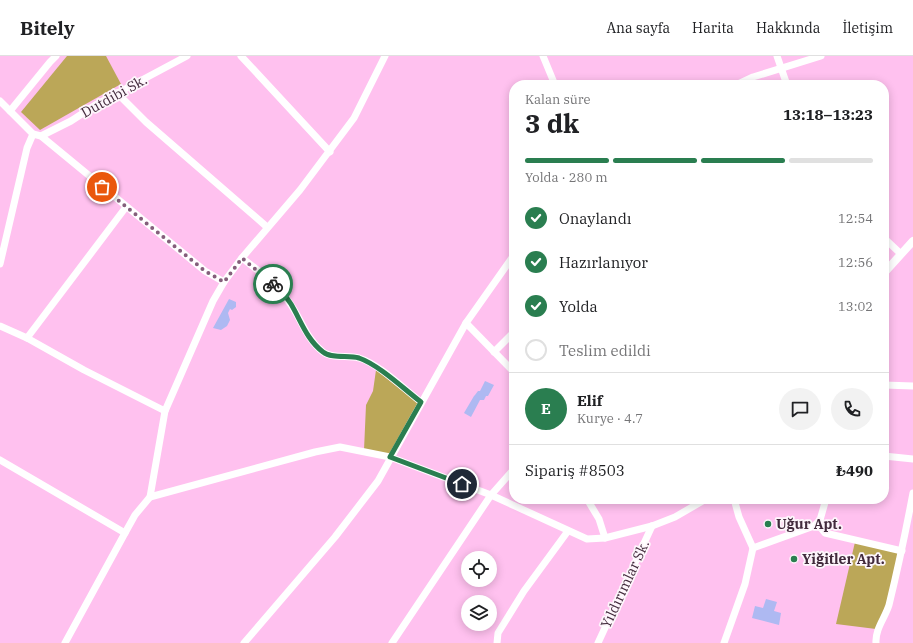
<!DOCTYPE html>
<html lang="tr">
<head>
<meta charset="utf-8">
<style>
	body { margin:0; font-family:"IBM Plex Serif",serif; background:#f2f2f2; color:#202124; height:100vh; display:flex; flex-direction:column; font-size:15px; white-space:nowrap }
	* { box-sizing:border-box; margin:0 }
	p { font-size:13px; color:#757577 }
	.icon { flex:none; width:22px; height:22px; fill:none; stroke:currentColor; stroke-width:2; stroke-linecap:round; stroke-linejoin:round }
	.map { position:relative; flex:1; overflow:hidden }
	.drawer { position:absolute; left:509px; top:24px; width:380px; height:424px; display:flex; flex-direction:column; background:#fff; border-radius:16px; box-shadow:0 2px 10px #0003 }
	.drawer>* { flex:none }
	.fabs { position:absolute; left:461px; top:495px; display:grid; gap:8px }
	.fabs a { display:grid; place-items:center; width:36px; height:36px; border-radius:50%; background:#fff; box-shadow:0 2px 10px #0003; font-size:20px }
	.pin { position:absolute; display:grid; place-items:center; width:34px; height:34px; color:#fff; margin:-17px; border:2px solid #fff; border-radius:50%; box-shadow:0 1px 4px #0007 }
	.courier { position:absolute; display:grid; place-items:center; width:40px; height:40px; margin:-20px; border:3px solid #2a7e50; border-radius:50%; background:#fff; color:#222; box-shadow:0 1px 5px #0007 }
	.summary em { font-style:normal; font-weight:700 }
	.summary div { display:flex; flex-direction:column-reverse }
	.summary { display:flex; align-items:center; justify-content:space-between; height:68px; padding:0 16px }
	h1 { font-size:26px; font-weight:700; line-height:30px }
	.bar { display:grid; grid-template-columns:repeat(4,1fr); gap:6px 4px; align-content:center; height:48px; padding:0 16px }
	.bar i { height:5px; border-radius:3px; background:#e0e0e0 }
	.bar .current { background:#2a7e50 }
	.bar p { grid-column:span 4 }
	.line { display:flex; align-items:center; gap:10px; padding:0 16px; border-top:1px solid #e0e0e0 }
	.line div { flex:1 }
	.round { display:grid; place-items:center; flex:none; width:42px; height:42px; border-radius:21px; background:#f2f2f2 }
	ol { padding:0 16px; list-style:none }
	li { display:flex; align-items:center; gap:12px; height:44px }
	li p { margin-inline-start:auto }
	li .icon { padding:4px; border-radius:50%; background:#2a7e50; color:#fff; stroke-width:4 }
	li:last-child { color:#757577 }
	li i { width:22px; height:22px; border:2px solid #e0e0e0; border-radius:50% }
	header { display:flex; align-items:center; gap:24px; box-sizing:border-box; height:56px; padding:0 20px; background:#fff; border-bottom:1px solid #e0e0e0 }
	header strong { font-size:19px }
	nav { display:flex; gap:22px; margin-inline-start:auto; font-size:14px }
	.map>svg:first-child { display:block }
</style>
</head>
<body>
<header>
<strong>Bitely</strong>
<nav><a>Ana sayfa</a><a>Harita</a><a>Hakkında</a><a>İletişim</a></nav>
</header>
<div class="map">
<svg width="913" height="587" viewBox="0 0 913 587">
	<rect width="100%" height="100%" fill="#ffc1ef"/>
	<g fill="#bba758">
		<path d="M67,0H106L121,28L40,74L21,56Z"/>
		<path d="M376,314L418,347L389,399L364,394L366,349L373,335Z"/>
		<path d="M855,486L899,496L886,551L876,573L836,568Z"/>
	</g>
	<g fill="#aeb9f2">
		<path d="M229,243L236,246V251L232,254L230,253L228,257L230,264L227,270L221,274L213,272Z"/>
		<path d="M485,325L494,329L488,340H486L484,344H480L471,361L464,357L474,340L475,339L478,335H480Z"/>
		<path d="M766,543L777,546L774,555L781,557L779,569L752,562L755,550L763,552Z"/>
	</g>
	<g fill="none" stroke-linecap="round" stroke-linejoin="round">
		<g stroke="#fff" stroke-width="7">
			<path d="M241,0L330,96"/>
			<path d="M543,0L555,29"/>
			<path d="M777,0L787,29"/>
			<path d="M736,29L753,21L821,0"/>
			<path d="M117,37L146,66L267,171"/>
			<path d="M0,45L33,78L41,80L205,215L224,226"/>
			<path d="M10,55L50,6L56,0"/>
			<path d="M41,80L71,65L97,48L187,0"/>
			<path d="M884,182L901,198"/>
			<path d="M242,202C259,215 276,228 289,246C301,262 306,283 323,296C332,303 348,299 359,302C379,308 404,333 421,346"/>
			<path d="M0,208L27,92L33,78"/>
			<path d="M466,267L514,316"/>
			<path d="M0,270L27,282L84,314L165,355"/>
			<path d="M27,282L126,151"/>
			<path d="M494,296L514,276"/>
			<path d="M884,329L913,330"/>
			<path d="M884,400L913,403"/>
			<path d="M0,404L125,477"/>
			<path d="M150,441L165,355L213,245L224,226L241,203L300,134L354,62L385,0"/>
			<path d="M587,443L599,463L605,482"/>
			<path d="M820,464L821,472L825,477L902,495"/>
			<path d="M753,492L814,470L820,464L826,443"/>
			<path d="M65,587L125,477L135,459L150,441L315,396L340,391L390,401L491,439L587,483L605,482L652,470L675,461L706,443"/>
			<path d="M244,587L335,481L378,425L466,267L514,199"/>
			<path d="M392,587L491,439L514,413"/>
			<path d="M497,587L498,577L524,535L568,475"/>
			<path d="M598,587L652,470"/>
			<path d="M724,587L745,528L753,492L739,461L734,443"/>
			<path d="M876,587C875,573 885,562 889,549C898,512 906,474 913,437"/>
		</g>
		<path stroke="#fff" stroke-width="8" d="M884,217L913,185"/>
	</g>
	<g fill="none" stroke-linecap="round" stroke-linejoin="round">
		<path stroke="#845f7b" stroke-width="4" stroke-dasharray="0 7.2" d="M102,131L205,215L224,226L242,202L273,228"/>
		<path stroke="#2a7e50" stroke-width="5" d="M273,228C280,234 286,240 291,248C301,265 307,284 323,296C332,303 348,299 359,302C379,309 404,333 421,346L390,401L462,428"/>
	</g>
	<g fill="#2a7e50" stroke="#fdf6fb" stroke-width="1.5">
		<circle cx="768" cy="468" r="4"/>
		<circle cx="794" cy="503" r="4"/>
	</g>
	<g text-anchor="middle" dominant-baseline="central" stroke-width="3.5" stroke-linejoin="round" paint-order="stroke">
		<g font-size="14" fill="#422a3c" stroke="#fdf6fb">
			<text transform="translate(114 40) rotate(-29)">Dutdibi Sk.</text>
			<text transform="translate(625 528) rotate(-65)">Yıldırımlar Sk.</text>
		</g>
		<g font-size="14" font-weight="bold" fill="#422a3c" stroke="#fdf6fb" text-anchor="start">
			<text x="776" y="468">Uğur Apt.</text>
			<text x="802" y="503">Yiğitler Apt.</text>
		</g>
	</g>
</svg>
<div class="fabs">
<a><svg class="icon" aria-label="locate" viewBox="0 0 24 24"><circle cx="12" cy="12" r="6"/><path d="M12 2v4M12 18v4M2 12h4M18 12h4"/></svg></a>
<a><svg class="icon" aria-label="layers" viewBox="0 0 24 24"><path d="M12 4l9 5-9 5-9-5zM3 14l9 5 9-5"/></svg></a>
</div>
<div class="pin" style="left:102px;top:131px;background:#ea580c"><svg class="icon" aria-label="bag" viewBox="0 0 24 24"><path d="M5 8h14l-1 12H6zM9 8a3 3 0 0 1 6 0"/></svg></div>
<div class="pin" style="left:462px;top:428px;background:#1f2937"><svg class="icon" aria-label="home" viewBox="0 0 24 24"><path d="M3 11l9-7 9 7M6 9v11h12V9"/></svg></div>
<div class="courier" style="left:273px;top:228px"><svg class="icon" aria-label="bike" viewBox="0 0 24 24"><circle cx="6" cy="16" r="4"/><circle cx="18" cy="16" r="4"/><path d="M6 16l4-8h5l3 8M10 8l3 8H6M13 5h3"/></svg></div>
<section class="drawer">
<div class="summary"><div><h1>3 dk</h1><p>Kalan süre</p></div><em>13:18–13:23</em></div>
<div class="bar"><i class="current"></i><i class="current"></i><i class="current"></i><i></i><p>Yolda · 280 m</p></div>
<ol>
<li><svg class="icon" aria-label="check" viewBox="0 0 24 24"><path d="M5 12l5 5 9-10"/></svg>Onaylandı<p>12:54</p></li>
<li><svg class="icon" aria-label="check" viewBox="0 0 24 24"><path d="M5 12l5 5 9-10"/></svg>Hazırlanıyor<p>12:56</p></li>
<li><svg class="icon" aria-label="check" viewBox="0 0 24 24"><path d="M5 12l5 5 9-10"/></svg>Yolda<p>13:02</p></li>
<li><i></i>Teslim edildi</li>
</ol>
<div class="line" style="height:72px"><b class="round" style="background:#2a7e50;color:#fff">E</b><div><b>Elif</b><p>Kurye · 4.7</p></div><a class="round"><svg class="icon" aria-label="chat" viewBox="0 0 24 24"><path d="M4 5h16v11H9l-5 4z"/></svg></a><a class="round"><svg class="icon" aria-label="phone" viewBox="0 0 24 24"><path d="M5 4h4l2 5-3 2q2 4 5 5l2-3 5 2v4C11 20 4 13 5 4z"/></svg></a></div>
<div class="line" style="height:52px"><div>Sipariş #8503</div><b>₺490</b></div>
</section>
</div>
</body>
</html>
